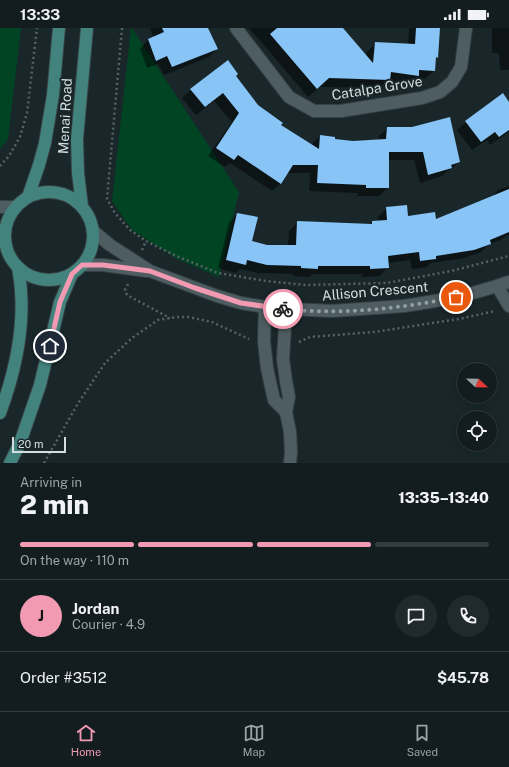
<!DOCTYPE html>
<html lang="en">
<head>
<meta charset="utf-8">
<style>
	body { margin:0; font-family:"Public Sans",sans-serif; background:#202a2d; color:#f1f3f6; height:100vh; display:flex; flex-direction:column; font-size:15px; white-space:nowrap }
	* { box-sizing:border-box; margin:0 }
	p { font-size:13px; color:#9da2a5 }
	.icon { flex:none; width:22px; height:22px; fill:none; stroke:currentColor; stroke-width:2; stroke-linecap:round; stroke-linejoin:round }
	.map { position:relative; height:435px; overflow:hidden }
	.drawer { display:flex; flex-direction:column; background:#131d20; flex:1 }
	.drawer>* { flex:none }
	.needle { width:26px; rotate:112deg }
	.tools { position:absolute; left:457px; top:335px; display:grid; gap:8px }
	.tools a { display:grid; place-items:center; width:40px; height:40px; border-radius:50%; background:#131d20; box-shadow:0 2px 10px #0003,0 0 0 1px #323b3e; font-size:20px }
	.scale { position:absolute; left:12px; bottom:10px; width:54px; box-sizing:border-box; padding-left:4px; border:2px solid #d5dde0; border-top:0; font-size:11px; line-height:14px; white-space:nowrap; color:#d5dde0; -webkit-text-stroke:3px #19272a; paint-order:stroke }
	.pin { position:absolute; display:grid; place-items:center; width:34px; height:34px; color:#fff; margin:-17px; border:2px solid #fff; border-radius:50%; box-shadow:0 1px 4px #0007 }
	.courier { position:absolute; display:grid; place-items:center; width:40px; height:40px; margin:-20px; border:3px solid #f19ab2; border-radius:50%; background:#fff; color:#222; box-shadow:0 1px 5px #0007 }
	.head em { font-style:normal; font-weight:800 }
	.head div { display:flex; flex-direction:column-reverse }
	.head { display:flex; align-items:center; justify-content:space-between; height:68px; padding:0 20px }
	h1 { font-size:26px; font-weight:800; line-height:30px }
	.bar { display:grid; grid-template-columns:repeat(4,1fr); gap:6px 4px; align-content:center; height:48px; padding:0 20px }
	.bar i { height:5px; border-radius:3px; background:#323b3e }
	.bar .current { background:#f19ab2 }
	.bar p { grid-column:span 4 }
	.line { display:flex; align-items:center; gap:10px; padding:0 20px; border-top:1px solid #323b3e }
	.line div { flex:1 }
	.round { display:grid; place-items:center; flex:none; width:42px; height:42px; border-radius:21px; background:#202a2d }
	.status { display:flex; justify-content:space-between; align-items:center; height:28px; padding:0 20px; background:#131d20; direction:ltr }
	.status svg { height:11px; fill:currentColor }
	.menu { display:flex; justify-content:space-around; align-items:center; height:56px; border-top:1px solid #323b3e; background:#131d20; font-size:11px; color:#9da2a5 }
	.menu a { display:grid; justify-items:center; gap:2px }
	.menu .current { color:#f19ab2 }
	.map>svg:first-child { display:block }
</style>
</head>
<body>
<div class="status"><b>13:33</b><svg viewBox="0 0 49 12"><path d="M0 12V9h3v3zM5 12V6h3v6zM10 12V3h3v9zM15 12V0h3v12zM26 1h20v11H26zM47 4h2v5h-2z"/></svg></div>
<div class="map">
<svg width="509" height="435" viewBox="0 0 509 435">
	<rect width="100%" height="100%" fill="#19272a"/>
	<g fill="#004424">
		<path d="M0,0H21L8,111L0,121Z"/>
		<path d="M131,0H132L239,164L219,249L177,231L132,202L112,173Z"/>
	</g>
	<g fill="#0007">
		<path d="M150,0H207L217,21L209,29L164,47L158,36L147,40L140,21L148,12L154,10Z"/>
		<path d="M249,0H342L366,29L367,24L376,15L408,16L409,0H439L437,29L435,31L434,43L425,51L415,50L409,56L387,53L380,60L320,59L308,69Z"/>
		<path d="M492,0H509V42H500L499,25H492Z"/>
		<path d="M234,48L257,77L280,97L311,117L320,108L334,112L353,114L379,112V108L388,100L459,134L442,148L420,155L414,132H388V159L379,168H358L357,165L309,163L310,145H287L281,155L272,163L230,135L225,139L208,128L232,94L214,73L196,87L182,70L191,62Z"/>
		<path d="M503,67L509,76V104L490,117L487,112L472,122L457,102L466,94Z"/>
		<path d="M509,158V207L504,209L501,212L489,216L481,224L464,230L431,235L427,239L412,241L410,232L388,235V239L380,248L362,249V246H312L309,249L293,248V246L258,245L240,241L236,245L218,240L229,194L238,186L250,214L267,218H288L289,203L298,194L370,197L372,194H379L378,189L387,180L407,189L435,192L491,170L498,162Z"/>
	</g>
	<g fill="#88c4f5">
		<path d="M162,0H208L218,21L172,39L167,28L156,33L148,11L164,4Z"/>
		<path d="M277,0H343L373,35L375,14L415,16L416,0H440L438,30L436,29L435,43L419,42V48L391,44L390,52L329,50L317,61L270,6Z"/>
		<path d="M228,32L238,46L236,48L258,77L283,95L281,97L319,121L320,107L335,109V111L353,113L386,111L387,99H412L450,89L460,134L451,137L452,140L428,147L423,124H389V160H366V157L317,155L318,137H293L281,156L238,127L234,132L216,120L239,85L223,65L205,79L190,61Z"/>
		<path d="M503,65L509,74V102L499,109L495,104L481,114L465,93Z"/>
		<path d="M509,161V204L490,212L491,216L474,222L436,228V231L420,233L419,224L388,228L389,240L370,241V238H318V241L301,240V238L267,237L247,232L246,237L226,232L237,185L258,189L252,213L267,217H296L297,193L372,196V193L387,192L386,179L407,177L408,188L435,184L436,191Z"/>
	</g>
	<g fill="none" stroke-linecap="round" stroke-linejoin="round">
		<defs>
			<g id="minor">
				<path d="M236,0L289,69L314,83H341L422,70L440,64L452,54L461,39L466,0"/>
				<path d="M0,179H16"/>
				<path d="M93,203L110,217L150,243L217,268L241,275L271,280L332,283L404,278L435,273L466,267L497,258L509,254"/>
				<path d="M0,207L5,211"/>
				<path d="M82,237H103L147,243"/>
				<path d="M497,258L509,278"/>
				<path d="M265,279L264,313L267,340L270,354L274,372L286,384"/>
				<path d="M286,282L283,331L286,353L289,369L286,384L290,404L291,424L290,435"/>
			</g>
			<g id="major">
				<circle cx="49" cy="208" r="44"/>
				<path d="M28,169L39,137L45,115L53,67L59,0"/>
				<path d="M82,178L78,145L77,111L87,0"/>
				<path d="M0,385C14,347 24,305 21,264C21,256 19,247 18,239"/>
				<path d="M10,435L20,415L40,357L60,274L72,246"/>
			</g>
		</defs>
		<use href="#minor" stroke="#364144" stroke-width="14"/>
		<use href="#major" stroke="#364144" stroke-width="14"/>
		<g stroke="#576366" stroke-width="2.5" stroke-dasharray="2 3" stroke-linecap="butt">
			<path d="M122,0L107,171L115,185L130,202L146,213L174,227L218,245L266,253L305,257L387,255L451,243L509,228"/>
			<path d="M0,138L9,128L20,109L27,85L37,0"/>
			<path d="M142,222L146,213"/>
			<path d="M128,256L125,262L127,267L170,290"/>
			<path d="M299,314L310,309L374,304L459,291L495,283"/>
			<path d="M44,435L77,377L105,335L132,310L158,292L177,289H188L212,294L249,311"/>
		</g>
		<use href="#minor" stroke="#4e5d61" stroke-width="12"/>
		<use href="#major" stroke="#43837e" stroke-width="12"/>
	</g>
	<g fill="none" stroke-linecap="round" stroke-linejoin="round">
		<path stroke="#939da0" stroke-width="4" stroke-dasharray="0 7.2" d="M283,281C340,287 399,281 456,269"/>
		<path stroke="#f19ab2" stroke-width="5" d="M50,318L60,274L72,246L82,237H103L150,243L195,260L241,275L283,281"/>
	</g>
	<g text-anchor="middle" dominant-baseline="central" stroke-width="4" stroke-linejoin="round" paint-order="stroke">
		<g font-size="14" fill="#d5dde0" stroke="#19272a">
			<text transform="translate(377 60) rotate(-9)">Catalpa Grove</text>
			<text transform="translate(65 88) rotate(-87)">Menai Road</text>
			<text transform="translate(375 263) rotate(-5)">Allison Crescent</text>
		</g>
	</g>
</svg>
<div class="tools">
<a><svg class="needle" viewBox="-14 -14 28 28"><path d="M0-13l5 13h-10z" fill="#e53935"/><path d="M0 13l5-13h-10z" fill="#9da2a5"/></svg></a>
<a><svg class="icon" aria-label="locate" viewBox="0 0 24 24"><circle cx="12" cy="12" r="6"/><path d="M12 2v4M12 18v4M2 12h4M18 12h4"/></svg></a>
</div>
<div class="scale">20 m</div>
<div class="pin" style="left:456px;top:269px;background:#ea580c"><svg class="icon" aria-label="bag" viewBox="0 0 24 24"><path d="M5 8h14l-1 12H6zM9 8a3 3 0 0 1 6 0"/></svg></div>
<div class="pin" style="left:50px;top:318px;background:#1f2937"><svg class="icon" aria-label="home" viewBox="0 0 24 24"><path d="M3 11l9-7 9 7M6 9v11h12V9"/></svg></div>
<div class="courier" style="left:283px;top:281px"><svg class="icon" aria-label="bike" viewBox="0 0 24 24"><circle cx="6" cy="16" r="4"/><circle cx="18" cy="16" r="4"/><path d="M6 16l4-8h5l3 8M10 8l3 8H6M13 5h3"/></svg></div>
</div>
<section class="drawer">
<div class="head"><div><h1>2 min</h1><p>Arriving in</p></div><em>13:35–13:40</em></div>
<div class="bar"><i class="current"></i><i class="current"></i><i class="current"></i><i></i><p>On the way · 110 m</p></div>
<div class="line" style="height:72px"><b class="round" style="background:#f19ab2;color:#111">J</b><div><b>Jordan</b><p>Courier · 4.9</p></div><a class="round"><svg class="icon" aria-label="chat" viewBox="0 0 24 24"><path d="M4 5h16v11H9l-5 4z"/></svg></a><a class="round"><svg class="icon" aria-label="phone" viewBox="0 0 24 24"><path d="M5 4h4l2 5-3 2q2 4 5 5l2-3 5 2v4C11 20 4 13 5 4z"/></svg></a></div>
<div class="line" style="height:52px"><div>Order #3512</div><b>$45.78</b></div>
</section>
<nav class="menu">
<a class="current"><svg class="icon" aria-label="home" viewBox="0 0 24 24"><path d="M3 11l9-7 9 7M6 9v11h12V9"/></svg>Home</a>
<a><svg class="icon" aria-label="map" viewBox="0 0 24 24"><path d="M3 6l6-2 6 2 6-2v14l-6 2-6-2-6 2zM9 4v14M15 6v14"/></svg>Map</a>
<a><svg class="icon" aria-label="saved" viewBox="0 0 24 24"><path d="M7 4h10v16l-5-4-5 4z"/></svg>Saved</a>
</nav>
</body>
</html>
